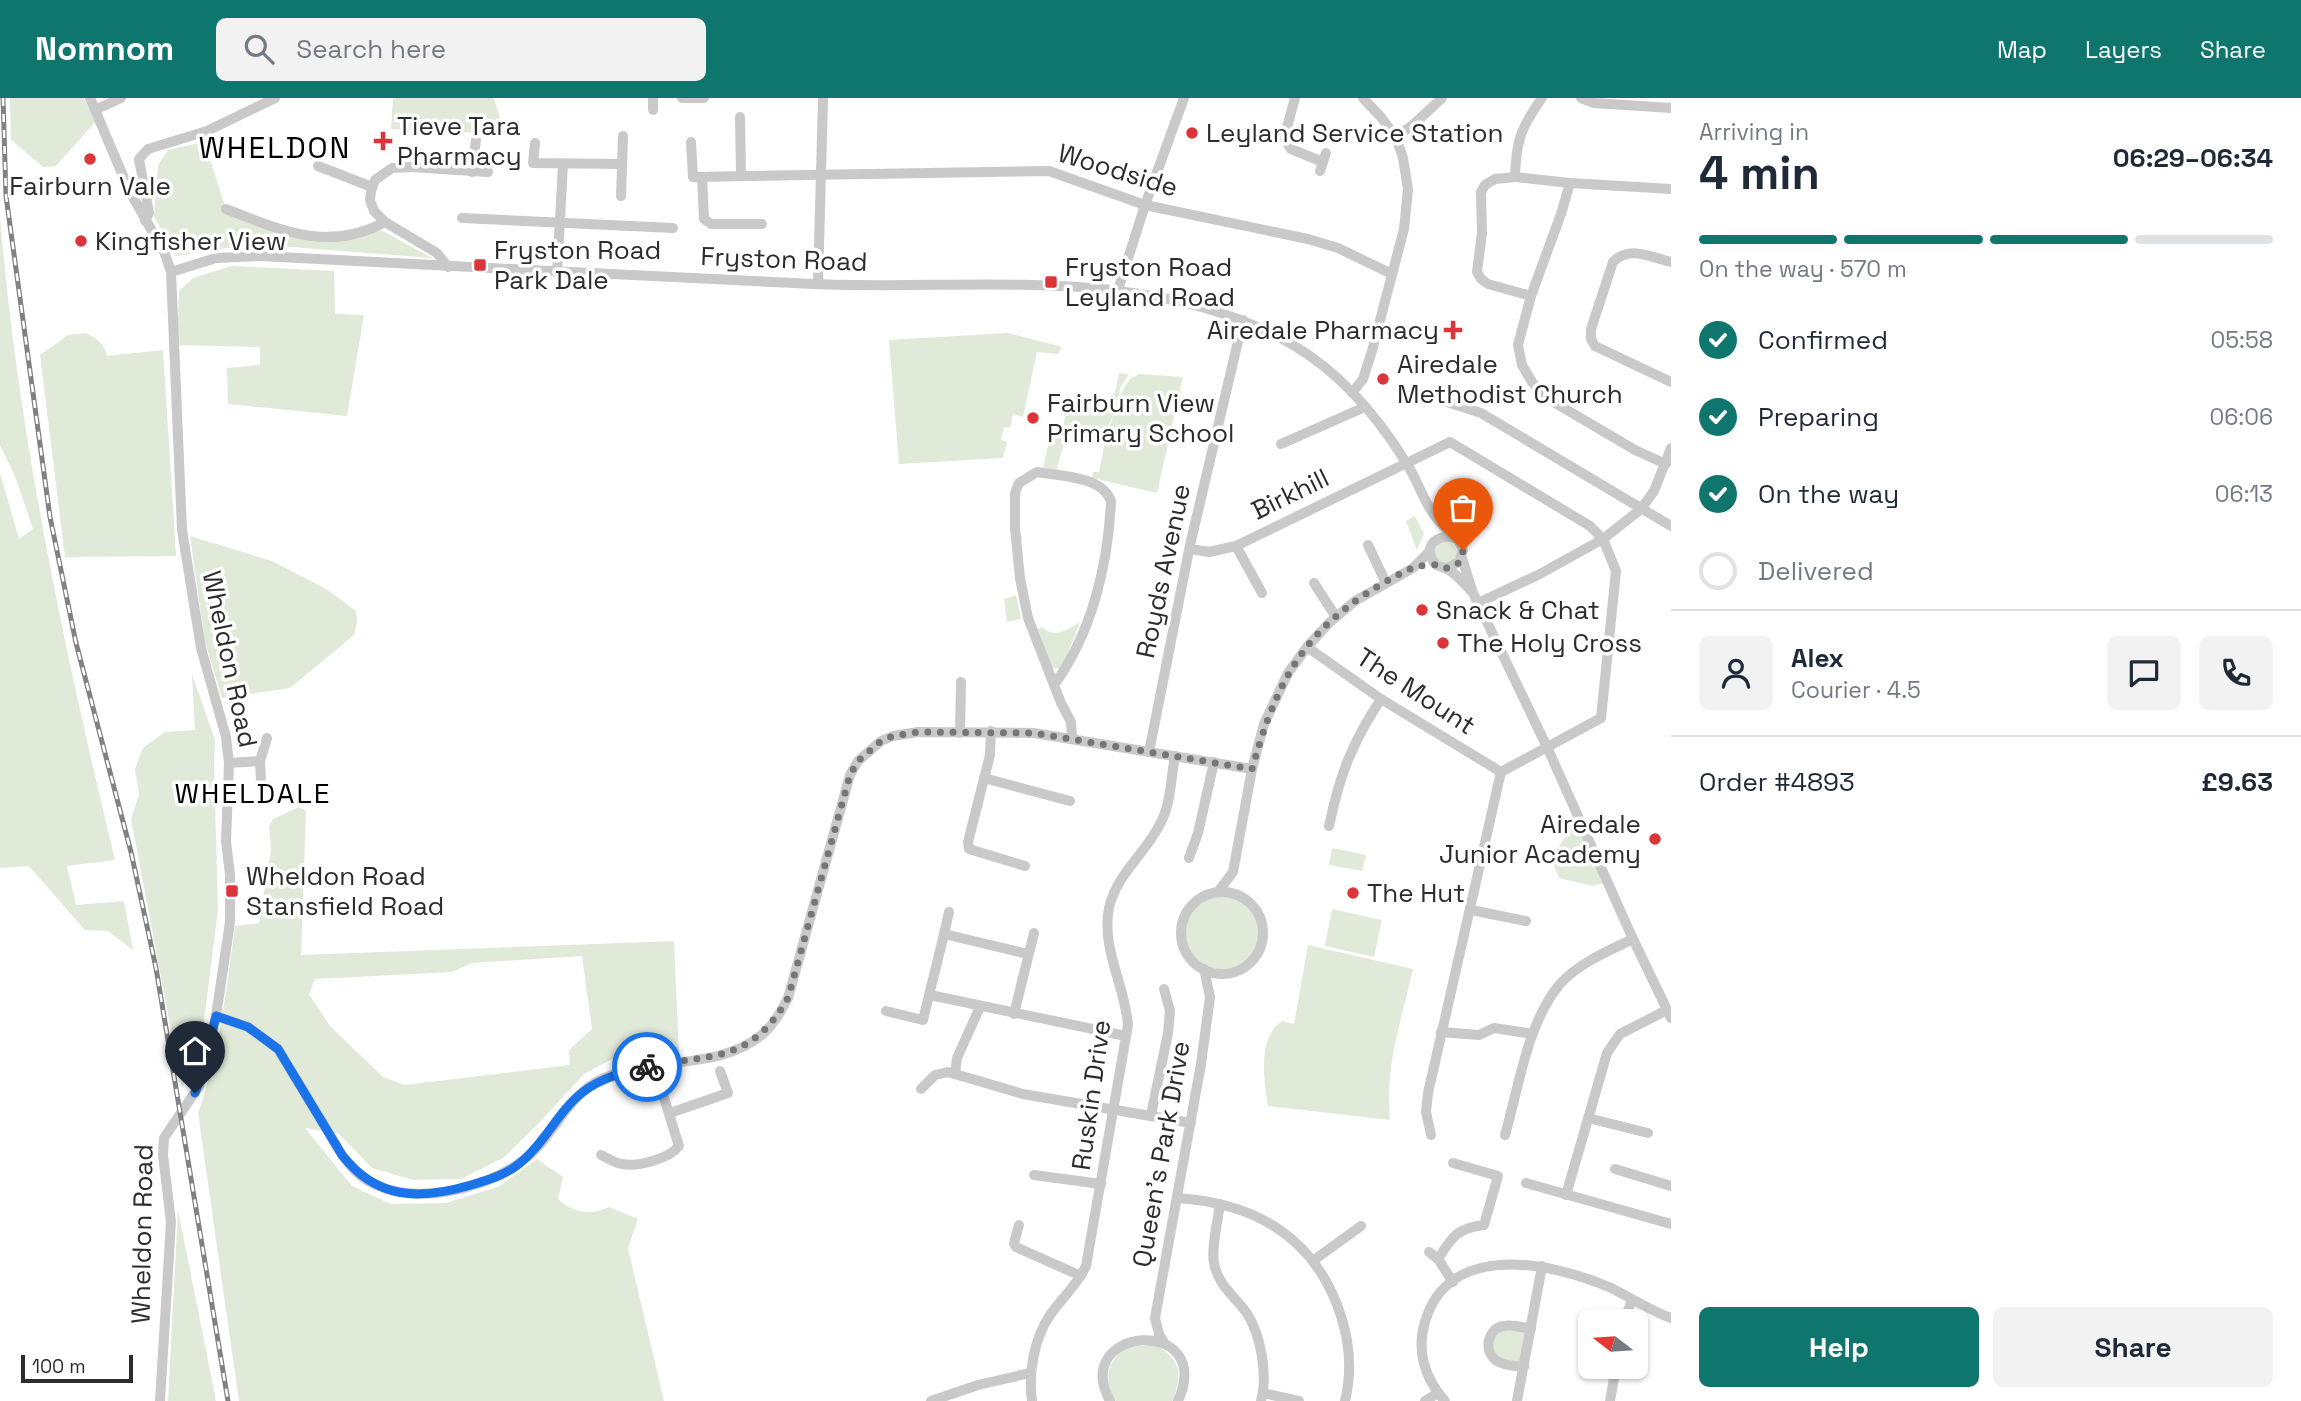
<!DOCTYPE html>
<html lang="en">
<head>
<meta charset="utf-8">
<style>
	body { margin:0; font-family:"Space Grotesk",sans-serif; background:#f2f2f3; color:#1f2937; height:100vh; display:flex; flex-direction:column; font-size:26px; white-space:nowrap }
	* { box-sizing:border-box; margin:0 }
	p { font-size:23px; color:#747a83 }
	.icon { flex:none; width:38px; height:38px; fill:none; stroke:currentColor; stroke-width:2; stroke-linecap:round; stroke-linejoin:round }
	.map { position:relative; flex:1; overflow:hidden }
	.panel { display:flex; flex-direction:column; background:#fff; width:630px }
	.panel>* { flex:none }
	.needle { width:46px; rotate:287deg }
	.controls { position:absolute; left:1578px; top:1211px; display:grid; gap:14px }
	.controls a { display:grid; place-items:center; width:70px; height:70px; border-radius:10px; background:#fff; box-shadow:0 2px 5px #0004; font-size:35px }
	.scale { position:absolute; left:21px; bottom:18px; width:112px; box-sizing:border-box; padding-left:7px; border:4px solid #2c2c2c; border-top:0; font-size:19px; line-height:24px; white-space:nowrap; color:#2c2c2c; -webkit-text-stroke:5px #fff; paint-order:stroke }
	.pin { position:absolute; display:grid; place-items:center; width:60px; height:60px; color:#fff; margin:-72px -30px; border-radius:50% 50% 50% 0; rotate:-45deg; box-shadow:0 0 7px #0007 }
	.pin .icon { rotate:45deg }
	.courier { position:absolute; display:grid; place-items:center; width:70px; height:70px; margin:-35px; border:5px solid #1a73e8; border-radius:50%; background:#fff; color:#222; box-shadow:0 2px 9px #0007 }
	.overview em { font-style:normal; font-weight:700 }
	.overview div { display:flex; flex-direction:column-reverse }
	.overview { display:flex; align-items:center; justify-content:space-between; height:119px; padding:0 28px }
	h1 { font-size:46px; font-weight:700; line-height:52px }
	.bar { display:grid; grid-template-columns:repeat(4,1fr); gap:10px 7px; align-content:center; height:84px; padding:0 28px }
	.bar i { height:9px; border-radius:5px; background:#e0e1e3 }
	.bar .selected { background:#0f766e }
	.bar p { grid-column:span 4 }
	.line { display:flex; align-items:center; gap:18px; padding:0 28px; border-top:2px solid #e0e1e3 }
	.line div { flex:1 }
	.round { display:grid; place-items:center; flex:none; width:74px; height:74px; border-radius:10px; background:#f2f2f3 }
	ol { padding:0 28px; list-style:none }
	li { display:flex; align-items:center; gap:21px; height:77px }
	li p { margin-inline-start:auto }
	li .icon { padding:7px; border-radius:50%; background:#0f766e; color:#fff; stroke-width:4 }
	li:last-child { color:#747a83 }
	li i { width:38px; height:38px; border:4px solid #e0e1e3; border-radius:50% }
	.primary-button { display:flex; gap:14px; margin-top:auto; padding:14px 28px }
	.primary-button a { flex:1; height:80px; border-radius:10px; background:#0f766e; color:#fff; font-size:28px; font-weight:700; line-height:80px; text-align:center }
	.primary-button a+a { background:#f2f2f3; color:#1f2937 }
	header { display:flex; align-items:center; gap:42px; box-sizing:border-box; height:98px; padding:0 35px; background:#0f766e; color:#fff }
	header strong { font-size:33px }
	nav { display:flex; gap:38px; margin-inline-start:auto; font-size:24px }
	.search { width:490px; height:63px; background:#f2f2f3; display:flex; align-items:center; gap:18px; box-sizing:border-box; padding:0 24px; border-radius:10px; color:#747a83; font-size:26px }
	main { display:flex; flex:1; min-height:0 }
	.map>svg:first-child { display:block }
</style>
</head>
<body>
<header>
<strong>Nomnom</strong>
<div class="search"><svg class="icon" aria-label="search" viewBox="0 0 24 24"><circle cx="10" cy="10" r="6"/><path d="M15 15l6 6"/></svg>Search here</div>
<nav><a>Map</a><a>Layers</a><a>Share</a></nav>
</header>
<main>
<div class="map">
<svg width="1671" height="1303" viewBox="0 0 1671 1303">
	<rect width="100%" height="100%" fill="#fff"/>
	<g fill="#e1e9d9" fill-rule="evenodd">
		<path d="M10,0H84L95,24L56,68L43,69L11,42Z"/>
		<path d="M393,0H494L505,36L391,31Z"/>
		<path d="M208,43V55L226,111L287,134L383,133L432,160L253,146L176,158L154,118L158,67L168,52Z"/>
		<path d="M0,119C18,336 64,550 115,762L67,768L76,807L124,803L133,852L108,833L85,832L29,768L0,770V375L19,441L33,431L15,378L0,347Z"/>
		<path d="M231,168L334,173L335,216L364,217L347,318L228,306L227,270L260,267V249L177,247L179,193L193,180Z"/>
		<path d="M86,235C98,241 104,245 107,258L163,252L176,458L65,459L40,257L68,237Z"/>
		<path d="M1008,235L1062,249L1058,256L1037,254L1023,319L1013,316L1010,330L1004,329L1001,342L1007,344L1003,360L899,366L889,242Z"/>
		<path d="M1119,275L1129,276L1120,290L1117,310L1105,335L1063,328L1069,301L1112,309Z"/>
		<path d="M1139,276L1183,279L1157,395L1092,380L1093,374H1099L1106,339L1122,293L1130,281Z"/>
		<path d="M1054,334L1065,343L1057,370L1058,373L1043,369L1051,335Z"/>
		<path d="M1415,418L1424,436L1417,452L1406,423Z"/>
		<path d="M190,438L272,463L326,491L356,513L357,525L354,537L290,590L222,600L205,544Z"/>
		<circle cx="1446" cy="455" r="11"/>
		<path d="M1016,497L1021,521L1007,524L1004,501Z"/>
		<path d="M1080,524L1063,568L1062,570L1052,571L1038,531L1042,529C1054,541 1068,532 1080,524Z"/>
		<path d="M192,576L215,642L214,664L218,812L203,931L182,990L131,721L139,696L135,671L143,650L165,634L195,632Z"/>
		<path d="M299,709L306,713L301,857L674,843L679,956L614,960L584,976L536,1028L503,1060L461,1081L413,1082L372,1070L339,1036L305,1030L352,1088L391,1106L446,1105L498,1089L537,1061L563,1079L558,1101C573,1115 591,1118 609,1109L638,1121L628,1150L664,1303H239L198,1015C219,955 227,890 235,828L259,825L271,752L269,728L273,721ZM582,858L592,931L569,952L570,967L405,987L383,979L330,928L309,896L315,881L452,874L472,865Z"/>
		<path d="M1578,728L1604,785L1593,788L1559,780L1552,763C1559,750 1564,735 1578,728Z"/>
		<path d="M1332,750L1366,757L1362,773L1329,767Z"/>
		<circle cx="1222" cy="835" r="37"/>
		<path d="M1332,811L1382,822L1374,859L1325,848Z"/>
		<path d="M1308,847L1413,871C1402,920 1384,971 1390,1022L1268,1008C1264,982 1257,940 1282,923L1294,926Z"/>
		<path d="M178,1112L216,1303H168Z"/>
		<path d="M1500,1228L1531,1231L1524,1269L1495,1262L1491,1236Z"/>
		<path d="M1155,1246C1182,1264 1182,1273 1173,1303H1114C1105,1277 1105,1270 1124,1250Z"/>
	</g>
	<g fill="none" stroke-linecap="round" stroke-linejoin="round">
		<g stroke="#c9c9c9" stroke-width="10">
			<path d="M90,0L129,92L165,156L171,174L182,432L201,550L226,639L229,665L226,743L230,777V824L216,918L199,988L164,1040L163,1057L171,1124L160,1303"/>
			<path d="M682,0H704"/>
			<path d="M1295,0L1284,40L1291,51L1323,64"/>
			<path d="M1581,0L1594,5L1671,10"/>
			<path d="M95,12L121,0"/>
			<path d="M653,12V0"/>
			<path d="M740,19L741,77"/>
			<path d="M1396,39L1414,26L1442,0"/>
			<path d="M691,44L693,79L1049,73L1145,107L1308,141L1338,150L1392,176"/>
			<path d="M535,45L533,65L622,66"/>
			<path d="M318,68L372,89"/>
			<path d="M1320,73L1326,55"/>
			<path d="M472,74L476,42"/>
			<path d="M702,79L704,121L711,126H762"/>
			<path d="M1515,79C1516,42 1521,30 1542,0"/>
			<path d="M1570,85L1561,116L1531,198L1518,247L1522,267L1532,284L1545,299L1635,352L1666,366"/>
			<path d="M621,98L623,38"/>
			<path d="M226,111C281,132 328,155 385,124"/>
			<path d="M462,120L673,130"/>
			<path d="M145,123L149,115L139,61L148,51L207,33L275,0"/>
			<path d="M1671,164C1650,159 1629,147 1613,164L1591,231V241L1595,248L1671,284"/>
			<path d="M448,169L437,155L385,124L374,113L370,102L371,93L375,82L392,70L412,69L488,74"/>
			<path d="M171,174L216,160L260,158C445,167 629,178 814,186C971,193 1150,164 1293,247C1339,274 1377,318 1405,363C1415,377 1420,394 1429,409C1435,420 1445,430 1454,439"/>
			<path d="M557,175L563,67"/>
			<path d="M818,186L823,0"/>
			<path d="M1118,192L1145,107L1184,0"/>
			<path d="M1531,198L1488,186L1481,181L1477,174L1482,135L1481,94L1485,87L1495,81L1515,79L1570,85L1671,91"/>
			<path d="M1352,295L1363,281L1372,253L1404,131L1408,91L1403,60L1396,39L1380,18L1363,0"/>
			<path d="M1441,302L1481,315L1671,428"/>
			<path d="M1281,346L1365,309"/>
			<path d="M1368,447L1386,485"/>
			<path d="M1236,448L1262,495"/>
			<path d="M1190,451L1209,454L1236,448L1450,344L1590,428L1603,441L1616,473L1601,620L1501,674L1428,995L1426,1014L1431,1037"/>
			<path d="M1462,460L1473,495L1547,649L1633,841L1671,920"/>
			<path d="M1447,470L1459,464L1463,452L1458,442C1445,434 1423,443 1432,461C1435,468 1439,468 1445,470C1455,474 1464,485 1471,493"/>
			<path d="M1314,485L1336,519"/>
			<path d="M1478,505L1538,477L1603,441L1641,411L1654,393L1671,350"/>
			<path d="M1307,549L1381,601L1501,674"/>
			<path d="M1054,587C1092,535 1108,467 1111,403C1102,378 1060,378 1037,374L1019,385L1015,395V430L1020,480L1028,520L1061,605L1071,624L1072,640"/>
			<path d="M991,633L990,657L968,744L969,751L1025,768"/>
			<path d="M960,635L961,584"/>
			<path d="M1149,654L1190,447L1243,222"/>
			<path d="M229,665L260,663"/>
			<path d="M984,680L1070,703"/>
			<path d="M261,682L260,663L267,640"/>
			<path d="M1329,728C1340,676 1352,645 1381,601"/>
			<path d="M1189,760L1198,735L1214,664"/>
			<path d="M1218,794L1233,774L1252,671L1264,626L1288,575L1307,549L1329,525L1355,503L1413,470L1430,453"/>
			<circle cx="1222" cy="835" r="41"/>
			<path d="M1471,812L1526,823"/>
			<path d="M944,836L949,814"/>
			<path d="M930,897L1126,938"/>
			<path d="M886,913L923,922L944,836L1028,856"/>
			<path d="M1014,916L1034,835"/>
			<path d="M216,918L248,929L278,951L342,1057C349,1066 357,1077 368,1083C416,1111 499,1089 536,1051C557,1029 569,1000 596,984C647,956 719,975 764,935C775,925 781,913 788,900L850,677L858,663L881,643L893,638L918,634L1034,635L1252,671"/>
			<path d="M1441,934L1479,937L1494,930L1533,936"/>
			<path d="M955,976L957,960L980,909"/>
			<path d="M921,991L935,977L948,974L1023,996L1191,1025"/>
			<path d="M670,1015L728,995L720,973"/>
			<path d="M1151,1017L1168,935L1170,913L1164,891"/>
			<path d="M1588,1020L1648,1035"/>
			<path d="M1505,1037C1519,989 1527,925 1560,886C1579,865 1608,853 1633,841"/>
			<path d="M601,1057C608,1060 614,1065 622,1066C638,1069 669,1061 679,1048L654,968"/>
			<path d="M1615,1071L1671,1088"/>
			<path d="M1034,1077L1101,1086"/>
			<path d="M1526,1085L1671,1126"/>
			<path d="M1566,1097L1607,955L1620,936L1667,912"/>
			<path d="M1177,1100C1256,1105 1316,1140 1341,1218C1350,1246 1352,1274 1345,1303"/>
			<path d="M1220,1106C1218,1122 1211,1150 1214,1165C1218,1187 1234,1198 1246,1214C1261,1236 1268,1278 1261,1303"/>
			<path d="M1019,1127L1014,1145L1016,1149L1081,1178"/>
			<path d="M1429,1154L1438,1161L1453,1184"/>
			<path d="M1438,1161C1452,1139 1457,1130 1484,1127L1498,1078L1453,1065"/>
			<path d="M1314,1162L1361,1128"/>
			<path d="M1624,1223L1632,1202"/>
			<path d="M1165,1246L1159,1236L1155,1220L1201,966L1210,899L1204,871"/>
			<path d="M1524,1269C1515,1268 1505,1268 1497,1263C1483,1254 1487,1231 1503,1228C1512,1226 1522,1229 1531,1231"/>
			<path d="M1263,1295L1299,1303"/>
			<path d="M931,1303L978,1287L1030,1275"/>
			<path d="M1032,1303C1028,1275 1034,1241 1050,1217C1062,1200 1077,1187 1086,1168L1128,927C1125,887 1101,851 1109,810C1117,774 1148,754 1162,722C1171,703 1171,679 1175,658"/>
			<path d="M1110,1303C1069,1227 1216,1217 1178,1303"/>
			<path d="M1425,1303L1438,1295"/>
			<path d="M1445,1303C1425,1281 1416,1253 1425,1224C1448,1143 1550,1164 1609,1189C1630,1199 1649,1212 1671,1220"/>
			<path d="M1517,1303L1542,1168"/>
			<path d="M1610,1303L1616,1269"/>
		</g>
		<defs>
			<path id="rail" d="M3,0L6,98L50,419L76,545L131,754L156,870L228,1303"/>
		</defs>
		<use href="#rail" stroke="#818181" stroke-width="5"/>
		<use href="#rail" stroke="#fff" stroke-width="2.5" stroke-dasharray="8" stroke-linecap="butt"/>
	</g>
	<g fill="none" stroke-linecap="round" stroke-linejoin="round">
		<path stroke="#767676" stroke-width="7" stroke-dasharray="0 12.6" d="M647,969C713,955 750,966 788,900L850,677L858,663L881,643L893,638L918,634L1034,635L1252,671C1272,601 1293,548 1354,504C1366,495 1402,473 1415,469C1420,468 1431,466 1436,467C1443,468 1445,472 1452,469C1460,466 1462,460 1463,452"/>
		<path stroke="#1a73e8" stroke-width="9" d="M195,995L203,973L216,918L248,929L278,951L342,1057C377,1102 420,1102 471,1087C488,1082 506,1077 520,1065C545,1045 558,1013 583,994C602,979 625,974 647,969"/>
	</g>
	<g fill="#db3539" stroke="#fff" stroke-width="2.5">
		<circle cx="1192" cy="35" r="7"/>
		<path d="M379.5 32.5h7v7h7v7h-7v7h-7v-7h-7v-7h7z"/>
		<circle cx="90" cy="61" r="7"/>
		<circle cx="81" cy="143" r="7"/>
		<rect x="473" y="160" width="14" height="14" rx="3.5"/>
		<rect x="1044" y="177" width="14" height="14" rx="3.5"/>
		<path d="M1449.5 221.5h7v7h7v7h-7v7h-7v-7h-7v-7h7z"/>
		<circle cx="1383" cy="281" r="7"/>
		<circle cx="1033" cy="320" r="7"/>
		<circle cx="1422" cy="512" r="7"/>
		<circle cx="1443" cy="545" r="7"/>
		<circle cx="1655" cy="741" r="7"/>
		<rect x="225" y="786" width="14" height="14" rx="3.5"/>
		<circle cx="1353" cy="795" r="7"/>
	</g>
	<g text-anchor="middle" dominant-baseline="central" stroke-width="7" stroke-linejoin="round" paint-order="stroke">
		<g font-size="26" fill="#2c2c2c" stroke="#fff" text-anchor="start">
			<text x="397" y="28">Tieve Tara<tspan x="397" dy="30">Pharmacy</tspan></text>
			<text x="1206" y="35">Leyland Service Station</text>
			<text x="90" y="88" text-anchor="middle">Fairburn Vale</text>
			<text x="95" y="143">Kingfisher View</text>
			<text x="494" y="152">Fryston Road<tspan x="494" dy="30">Park Dale</tspan></text>
			<text x="1065" y="169">Fryston Road<tspan x="1065" dy="30">Leyland Road</tspan></text>
			<text x="1439" y="232" text-anchor="end">Airedale Pharmacy</text>
			<text x="1397" y="266">Airedale<tspan x="1397" dy="30">Methodist Church</tspan></text>
			<text x="1047" y="305">Fairburn View<tspan x="1047" dy="30">Primary School</tspan></text>
			<text x="1436" y="512">Snack &amp; Chat</text>
			<text x="1457" y="545">The Holy Cross</text>
			<text x="1641" y="726" text-anchor="end">Airedale<tspan x="1641" dy="30">Junior Academy</tspan></text>
			<text x="246" y="778">Wheldon Road<tspan x="246" dy="30">Stansfield Road</tspan></text>
			<text x="1367" y="795">The Hut</text>
		</g>
		<g font-size="26" fill="#2c2c2c" stroke="#fff">
			<text transform="translate(1118 72) rotate(17)">Woodside</text>
			<text transform="translate(784 161) rotate(2)">Fryston Road</text>
			<text transform="translate(1290 396) rotate(-26)">Birkhill</text>
			<text transform="translate(1163 473) rotate(-78)">Royds Avenue</text>
			<text transform="translate(230 561) rotate(78)">Wheldon Road</text>
			<text transform="translate(1416 593) rotate(33)">The Mount</text>
			<text transform="translate(1091 997) rotate(-82)">Ruskin Drive</text>
			<text transform="translate(1161 1056) rotate(-80)">Queen's Park Drive</text>
			<text transform="translate(142 1136) rotate(-89)">Wheldon Road</text>
		</g>
		<g font-size="28" letter-spacing="2" fill="#000" stroke="#fff">
			<text x="253" y="695">WHELDALE</text>
		</g>
		<g font-size="30" letter-spacing="2" fill="#000" stroke="#fff">
			<text x="275" y="49">WHELDON</text>
		</g>
	</g>
</svg>
<div class="controls">
<a><svg class="needle" viewBox="-14 -14 28 28"><path d="M0-13l5 13h-10z" fill="#e53935"/><path d="M0 13l5-13h-10z" fill="#747a83"/></svg></a>
</div>
<div class="scale">100 m</div>
<div class="pin" style="left:1463px;top:452px;background:#ea580c"><svg class="icon" aria-label="bag" viewBox="0 0 24 24"><path d="M5 8h14l-1 12H6zM9 8a3 3 0 0 1 6 0"/></svg></div>
<div class="pin" style="left:195px;top:995px;background:#1f2937"><svg class="icon" aria-label="home" viewBox="0 0 24 24"><path d="M3 11l9-7 9 7M6 9v11h12V9"/></svg></div>
<div class="courier" style="left:647px;top:969px"><svg class="icon" aria-label="bike" viewBox="0 0 24 24"><circle cx="6" cy="16" r="4"/><circle cx="18" cy="16" r="4"/><path d="M6 16l4-8h5l3 8M10 8l3 8H6M13 5h3"/></svg></div>
</div>
<section class="panel">
<div class="overview"><div><h1>4 min</h1><p>Arriving in</p></div><em>06:29–06:34</em></div>
<div class="bar"><i class="selected"></i><i class="selected"></i><i class="selected"></i><i></i><p>On the way · 570 m</p></div>
<ol>
<li><svg class="icon" aria-label="check" viewBox="0 0 24 24"><path d="M5 12l5 5 9-10"/></svg>Confirmed<p>05:58</p></li>
<li><svg class="icon" aria-label="check" viewBox="0 0 24 24"><path d="M5 12l5 5 9-10"/></svg>Preparing<p>06:06</p></li>
<li><svg class="icon" aria-label="check" viewBox="0 0 24 24"><path d="M5 12l5 5 9-10"/></svg>On the way<p>06:13</p></li>
<li><i></i>Delivered</li>
</ol>
<div class="line" style="height:126px"><a class="round"><svg class="icon" aria-label="person" viewBox="0 0 24 24"><circle cx="12" cy="8" r="4"/><path d="M4 21q1-7 8-7t8 7"/></svg></a><div><b>Alex</b><p>Courier · 4.5</p></div><a class="round"><svg class="icon" aria-label="chat" viewBox="0 0 24 24"><path d="M4 5h16v11H9l-5 4z"/></svg></a><a class="round"><svg class="icon" aria-label="phone" viewBox="0 0 24 24"><path d="M5 4h4l2 5-3 2q2 4 5 5l2-3 5 2v4C11 20 4 13 5 4z"/></svg></a></div>
<div class="line" style="height:91px"><div>Order #4893</div><b>£9.63</b></div>
<div class="primary-button"><a>Help</a><a>Share</a></div>
</section>
</main>
</body>
</html>
